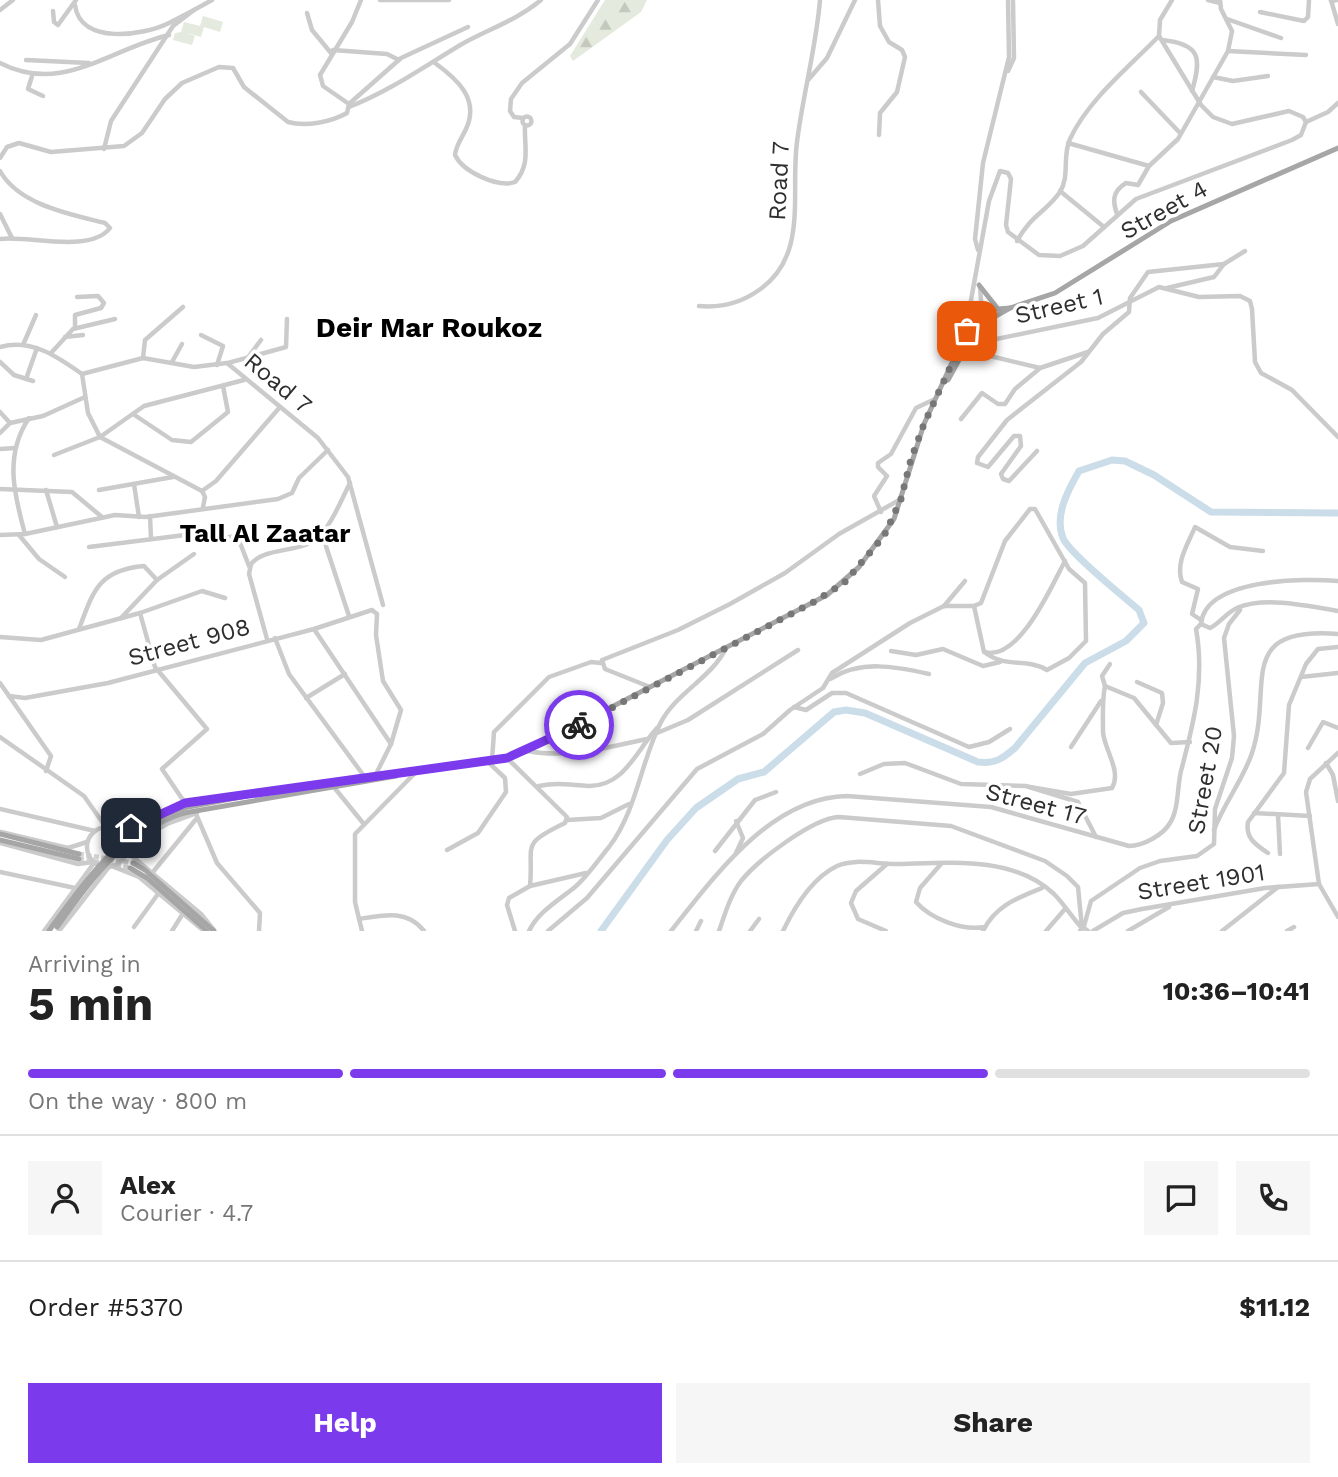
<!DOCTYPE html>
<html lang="en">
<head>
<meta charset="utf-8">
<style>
	body { margin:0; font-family:"Work Sans",sans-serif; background:#f6f6f6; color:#222; height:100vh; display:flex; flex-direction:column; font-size:26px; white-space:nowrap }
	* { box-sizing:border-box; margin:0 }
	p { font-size:23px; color:#767676 }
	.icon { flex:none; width:38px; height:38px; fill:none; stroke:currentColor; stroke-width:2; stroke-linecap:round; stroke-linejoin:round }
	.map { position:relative; height:931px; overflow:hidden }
	.side { display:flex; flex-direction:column; background:#fff; flex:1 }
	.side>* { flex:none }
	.pin { position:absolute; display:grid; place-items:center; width:60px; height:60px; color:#fff; margin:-30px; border-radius:14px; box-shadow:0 4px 10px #0006 }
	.courier { position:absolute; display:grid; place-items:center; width:70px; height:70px; margin:-35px; border:5px solid #7c3aed; border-radius:50%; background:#fff; color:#222; box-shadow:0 2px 9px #0007 }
	.head em { font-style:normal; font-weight:700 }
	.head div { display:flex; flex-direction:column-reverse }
	.head { display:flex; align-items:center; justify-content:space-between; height:119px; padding:0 28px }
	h1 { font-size:46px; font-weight:700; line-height:52px }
	.bar { display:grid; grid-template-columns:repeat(4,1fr); gap:10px 7px; align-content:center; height:84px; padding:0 28px }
	.bar i { height:9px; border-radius:5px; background:#e0e0e0 }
	.bar .current { background:#7c3aed }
	.bar p { grid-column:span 4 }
	.line { display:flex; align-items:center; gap:18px; padding:0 28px; border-top:2px solid #e0e0e0 }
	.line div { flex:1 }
	.round { display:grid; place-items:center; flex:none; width:74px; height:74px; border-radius:0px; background:#f6f6f6 }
	.action { display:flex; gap:14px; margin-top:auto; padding:14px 28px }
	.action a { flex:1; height:80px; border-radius:0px; background:#7c3aed; color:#fff; font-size:28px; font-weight:700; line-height:80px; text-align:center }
	.action a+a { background:#f6f6f6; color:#222 }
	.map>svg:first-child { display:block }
</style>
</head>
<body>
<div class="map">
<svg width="1338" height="931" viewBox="0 0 1338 931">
	<defs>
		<pattern id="forest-firs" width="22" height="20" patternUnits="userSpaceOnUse" patternTransform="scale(1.75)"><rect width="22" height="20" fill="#e4eadd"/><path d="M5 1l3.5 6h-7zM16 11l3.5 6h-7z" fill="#c4c9be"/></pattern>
	</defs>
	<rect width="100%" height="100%" fill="#fff"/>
	<path fill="#e4eadd" d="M203,16L223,22L220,32L204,27L201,37L184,32L195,36L192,45L173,40L175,33L181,32L184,22L200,26Z"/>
	<path fill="url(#forest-firs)" d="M605,0H647L641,12L573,61L570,56Z"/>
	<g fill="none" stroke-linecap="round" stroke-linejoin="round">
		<path stroke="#cbdde8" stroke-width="7" d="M601,931L667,840L696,808L738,779L764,772L834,712L846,710L865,713L978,762C995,764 1002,759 1015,748L1085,663L1126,641L1144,623L1139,610C1124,597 1069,553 1063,538C1054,516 1068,490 1079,471L1112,460L1125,461L1154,475L1211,512L1338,513"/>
		<g stroke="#d5d5d5" stroke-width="5" stroke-dasharray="5 2.5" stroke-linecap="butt">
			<path d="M79,854L133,863"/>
			<path d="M79,859L130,868"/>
		</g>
		<g stroke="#cbcbcb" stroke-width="4.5">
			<path d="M380,0H449"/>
			<path d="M878,0L880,26L889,42L902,50L905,57L897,92L880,113L879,135"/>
			<path d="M1172,0L1160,20L1159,36L1201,105L1213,117L1232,124L1289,111L1303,117L1306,122"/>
			<path d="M1208,0L1220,3"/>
			<path d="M1331,0L1338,24"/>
			<path d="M1331,1L1338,0"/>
			<path d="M75,5C80,45 143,36 169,23C183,16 198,8 212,0"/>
			<path d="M0,10L13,0"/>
			<path d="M53,11L54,22L58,25L76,0"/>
			<path d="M1260,12L1304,21L1308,17L1309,0"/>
			<path d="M307,13L312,30L331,53"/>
			<path d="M1227,19L1281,38"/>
			<path d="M1162,40C1200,44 1202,57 1192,91"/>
			<path d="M333,50L387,54L399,60"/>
			<path d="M1228,51L1306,55"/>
			<path d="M26,60L89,63"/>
			<path d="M0,63C62,95 109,49 169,35"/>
			<path d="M435,63C457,79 480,99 466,129C462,138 456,145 455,155C463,172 498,188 515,182C531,164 524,147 525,126"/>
			<path d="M1008,71L1014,58L1013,0"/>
			<path d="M32,76L28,89L43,96"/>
			<path d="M1213,77L1233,81L1268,76"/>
			<path d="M809,79L827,58L855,0"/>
			<path d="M1141,92L1180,133"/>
			<path d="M349,104L401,58L468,27"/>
			<path d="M349,107C390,91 425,66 462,44C489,29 517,20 541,0"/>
			<circle cx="527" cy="121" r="4.5"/>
			<path d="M523,118L514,117L510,111L511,99L522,83L570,44L598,0"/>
			<path d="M1306,122L1328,112L1338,103"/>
			<path d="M1068,143L1149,166"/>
			<path d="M104,149L111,121L173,26L194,10"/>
			<path d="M0,158L7,147L19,143L51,152L124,146L142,133L165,99L182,83L219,67L233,68L244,87L288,122C306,127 331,122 347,113L349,104L323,86L320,75L352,22L361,0"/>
			<path d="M0,171C19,205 70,214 105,223L110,228C90,254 27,235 0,239"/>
			<path d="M1060,191L1104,227"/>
			<path d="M0,214L12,238"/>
			<path d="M1117,214C1112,200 1113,191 1126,183L1138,185L1149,166L1178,139L1228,51L1232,31L1221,9L1220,0"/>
			<path d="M1017,241C1031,215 1046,212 1060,192C1070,176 1062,156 1070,139C1088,100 1129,67 1159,36"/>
			<path d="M978,250L975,239L983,163L1009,57L1008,0"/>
			<path d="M980,287L982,313L977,330L987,340"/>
			<path d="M1167,288L1214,277L1224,264L1245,251"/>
			<path d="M699,306C721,308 741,303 759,290C809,256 790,193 797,142C803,94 816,48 820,0"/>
			<path d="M75,328V315L101,308L104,303L98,296L77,297"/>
			<path d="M965,333L989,201L1000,171L1008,173L1011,179L1006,225L1008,232L1039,255L1060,256L1083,246L1136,199L1292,140L1301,135L1306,122"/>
			<path d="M201,335L223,346L217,365"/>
			<path d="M65,337L83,335"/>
			<path d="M969,341H987L1098,318L1159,287L1199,297L1240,296L1250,301L1252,309L1255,362L1261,373L1292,390L1338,437"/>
			<path d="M973,342L967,355L970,357L986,355L1040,368L1088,352"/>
			<path d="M23,345L36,315"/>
			<path d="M0,347C31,338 58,357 82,374L143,358L194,367L227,363L318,438L348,477L383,605"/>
			<path d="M51,353L73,329L115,319"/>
			<path d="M249,356L261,340"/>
			<path d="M143,358L145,340L183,307"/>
			<path d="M0,362L14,375L33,381"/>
			<path d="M172,362L182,344"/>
			<path d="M228,363L286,347L287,319"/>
			<path d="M82,374L88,413L100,437"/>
			<path d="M26,379L37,348"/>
			<path d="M0,412L10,423"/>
			<path d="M133,414L172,440L191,442L228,412L223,386"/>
			<path d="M961,419L982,393L998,404H1005L1015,389L1039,369"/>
			<path d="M0,433L10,423L43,416L85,397"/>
			<path d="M100,437L202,491L205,497L203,507"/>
			<path d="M0,449L15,448"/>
			<path d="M1037,451L1009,481L1003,479L1001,474L1021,446L1020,436H1014L988,467L977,463L978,457L1007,420L1081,362L1103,334L1129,312L1130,298L1148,272L1224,264"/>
			<path d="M54,455L100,437L144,406L244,380"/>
			<path d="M134,484L139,517"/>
			<path d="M0,489L72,492L102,517"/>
			<path d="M46,490L57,527"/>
			<path d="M99,490L173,477"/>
			<path d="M202,491L216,481L280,407"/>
			<path d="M881,512L874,496L887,476L878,467V463L891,454L916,408L935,399"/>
			<path d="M150,516L151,539"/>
			<path d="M25,534C14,494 4,455 29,418"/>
			<path d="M322,534L349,616"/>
			<path d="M0,535L25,534L115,515L146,517L278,499L292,493L299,478L328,450"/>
			<path d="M19,535L39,559L65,577"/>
			<path d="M89,547L193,534C210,534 220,541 237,535L249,566"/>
			<path d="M1338,581C1305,578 1205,578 1201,624L1210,628C1220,623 1226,613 1237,608C1265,596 1309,606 1338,611"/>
			<path d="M944,606L965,581"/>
			<path d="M974,606L984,652C1019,662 1051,587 1065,561"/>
			<path d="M140,613L155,667L207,729L162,769L185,803"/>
			<path d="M121,618L157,580L194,554"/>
			<path d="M1201,620L1192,614L1198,589L1182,582C1175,563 1188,544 1195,527L1230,547L1263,551"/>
			<path d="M79,629C93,592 98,570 144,566L157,580"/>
			<path d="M314,629L391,744L376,774"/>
			<path d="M0,637L41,640L140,613L202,591L225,598"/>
			<path d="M275,638L289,674L364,776"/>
			<path d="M267,639L249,574L251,564C265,547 298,553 316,539C331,527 341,500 350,483"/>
			<path d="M891,651L916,655L943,649L983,666L1000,662"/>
			<path d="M1110,664L1102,676L1105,686L1134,698L1171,743L1190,742"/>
			<path d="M1301,677L1338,673"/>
			<path d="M830,679C861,660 894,666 929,674"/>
			<path d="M1137,682L1162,693L1163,703L1156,725"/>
			<path d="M0,683L51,756L46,771"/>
			<path d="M650,687L605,669L602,660L678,630L730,604L785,573L839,534L901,499"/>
			<path d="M9,696L25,698L108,683L314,629L372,610L377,614L376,635L383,681L401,710L391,744"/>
			<path d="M306,698L345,674"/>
			<path d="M794,707L806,710L832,693H846L969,747L989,742L1010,729"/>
			<path d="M657,733L688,720L798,650"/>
			<path d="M0,737L84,796L105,826"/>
			<path d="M1071,747L1101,701"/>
			<path d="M1308,748L1323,722L1338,728"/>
			<path d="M528,751C567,759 610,747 647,739"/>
			<path d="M1338,753L1310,779L1306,792L1319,884L1338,917"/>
			<path d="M507,758L567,817L565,823C519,845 534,844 530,886L509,898L507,905L515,931"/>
			<path d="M492,760L494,732L549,677L591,662L601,663"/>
			<path d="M1326,763L1333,775L1338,801"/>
			<path d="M860,774L884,764L905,763L961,784L1026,786L1078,802L1096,837"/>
			<path d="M333,786L363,823"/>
			<path d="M539,786C557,782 570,785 588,786C624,787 636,751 657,728"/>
			<path d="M1030,787L1071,794L1112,788C1122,771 1104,749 1103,732C1103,717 1102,700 1105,686"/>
			<path d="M0,809L95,831"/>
			<path d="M1254,813L1310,816"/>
			<path d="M196,814L217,863L260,913L259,931"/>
			<path d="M1278,815L1280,854"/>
			<path d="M567,820L601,818L629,804"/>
			<circle cx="107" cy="847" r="20"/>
			<path d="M120,830L185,803L217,800"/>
			<path d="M1214,830C1224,803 1243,780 1252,753C1274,687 1233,626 1338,634"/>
			<path d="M1,832L68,848L87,842"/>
			<path d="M0,843L78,864L93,862"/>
			<path d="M132,843L167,824L197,813"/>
			<path d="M447,850L478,833L506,792L505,778L487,761"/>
			<path d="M715,851L755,800L776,792"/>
			<path d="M127,852L201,914L214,930"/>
			<path d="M736,853L743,838L736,821"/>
			<path d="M1268,853C1256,845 1245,838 1248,822L1284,773L1289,705L1306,664L1318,649L1338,647"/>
			<path d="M941,864L920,888L916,902C931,919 962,931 985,927"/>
			<path d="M114,867L139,877L204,931"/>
			<path d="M0,872L75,888"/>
			<path d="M153,872L197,818"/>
			<path d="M530,886L586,873"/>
			<path d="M359,919C383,915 407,909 424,931"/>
			<path d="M1084,926L1091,901L1140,868L1160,861L1197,856L1214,844L1215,809L1232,758L1234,736L1224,638L1229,624L1240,610L1238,608"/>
			<path d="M134,927L158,894"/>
			<path d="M44,931L94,863"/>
			<path d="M59,931L108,868"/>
			<path d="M172,931L182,915"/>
			<path d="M362,931L355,902V834L416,772"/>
			<path d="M529,931C538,912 559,900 575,887C587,877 599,859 609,847C636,812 641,762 660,724C675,693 712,678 726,648"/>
			<path d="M548,931L587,898L697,769L763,734L790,710L823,688L832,673L910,623L944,606H974L981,603L1005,541L1030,509H1035L1069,569L1085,583L1086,641L1069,658L1047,670C1027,658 1007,668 987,654"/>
			<path d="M671,931C714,877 771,797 847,796L991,807L1129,846C1143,846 1163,835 1170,823C1179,809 1177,787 1181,771C1194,722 1205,679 1196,629L1201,624"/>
			<path d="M696,931L701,921"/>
			<path d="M719,931C725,914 730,896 741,881C758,860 813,818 839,817L951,826L1045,861L1067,876L1078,887L1082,928"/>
			<path d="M750,931L759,919"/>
			<path d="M783,931C794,908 812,878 837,866C855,858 876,864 895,864C947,863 1013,855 1054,894C1064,904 1072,917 1081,927"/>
			<path d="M886,931L858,919L851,903L856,891L887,864"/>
			<path d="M983,931C995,906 1017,898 1042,888"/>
			<path d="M1046,931L1065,909"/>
			<path d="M1080,931L1083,927L1088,931"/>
			<path d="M1093,931L1123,913L1142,909L1265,888L1319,884"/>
			<path d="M1128,931L1169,907"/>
			<path d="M1222,931L1278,887"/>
			<path d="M1287,931L1294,927"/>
		</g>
		<g stroke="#a6a6a6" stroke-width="5">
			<path d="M979,285L998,309"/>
			<path d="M948,380L972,336L987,321L1010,308"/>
			<path d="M183,808L299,786L507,758L527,751L827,595L859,567L894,519L924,424L965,334L979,316L987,310L1010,308L1055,293L1171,221L1338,148"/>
			<path d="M184,813L396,776"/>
			<path d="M0,834L79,854"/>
			<path d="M0,840L79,859"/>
			<path d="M133,863L145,870L214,931"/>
			<path d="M130,868L147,878L207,931"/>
			<path d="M49,931L53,925"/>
		</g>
		<g stroke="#a6a6a6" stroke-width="5">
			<path d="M53,925C90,875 122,828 183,808"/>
			<path d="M57,927C92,879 124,832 184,813"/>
		</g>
	</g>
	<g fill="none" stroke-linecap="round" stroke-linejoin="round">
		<path stroke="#777" stroke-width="7" stroke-dasharray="0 12.6" d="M579,725L812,603L844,583L884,536L901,499L911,459L924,424L967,331"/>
		<path stroke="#7c3aed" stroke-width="9" d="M131,828L185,803L507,758L579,725"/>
	</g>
	<g text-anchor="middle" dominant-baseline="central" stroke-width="7" stroke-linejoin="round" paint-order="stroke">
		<g font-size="24" fill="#2e2e2e" stroke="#fff">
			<text transform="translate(779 181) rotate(-87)">Road 7</text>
			<text transform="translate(1164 210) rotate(-29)">Street 4</text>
			<text transform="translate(1059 306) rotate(-13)">Street 1</text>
			<text transform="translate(278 383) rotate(40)">Road 7</text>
			<text transform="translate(189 642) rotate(-15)">Street 908</text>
			<text transform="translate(1205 780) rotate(-80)">Street 20</text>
			<text transform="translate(1036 804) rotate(15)">Street 17</text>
			<text transform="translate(1201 882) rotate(-9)">Street 1901</text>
		</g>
		<g font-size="26" font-weight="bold" fill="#000" stroke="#fff">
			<text x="265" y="533">Tall Al Zaatar</text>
		</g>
		<g font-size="28" font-weight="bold" fill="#000" stroke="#fff">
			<text x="429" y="327">Deir Mar Roukoz</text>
		</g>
	</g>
</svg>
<div class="pin" style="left:967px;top:331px;background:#ea580c"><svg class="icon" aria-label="bag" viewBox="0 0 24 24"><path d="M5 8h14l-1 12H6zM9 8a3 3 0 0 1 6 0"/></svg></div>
<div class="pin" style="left:131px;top:828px;background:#1f2937"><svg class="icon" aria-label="home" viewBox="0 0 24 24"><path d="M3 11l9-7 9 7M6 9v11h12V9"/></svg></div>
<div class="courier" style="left:579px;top:725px"><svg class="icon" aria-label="bike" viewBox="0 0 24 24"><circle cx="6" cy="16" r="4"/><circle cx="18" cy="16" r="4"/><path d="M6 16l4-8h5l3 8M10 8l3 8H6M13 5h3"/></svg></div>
</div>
<section class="side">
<div class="head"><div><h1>5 min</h1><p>Arriving in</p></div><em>10:36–10:41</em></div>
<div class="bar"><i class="current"></i><i class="current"></i><i class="current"></i><i></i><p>On the way · 800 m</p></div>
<div class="line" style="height:126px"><a class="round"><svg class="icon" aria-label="person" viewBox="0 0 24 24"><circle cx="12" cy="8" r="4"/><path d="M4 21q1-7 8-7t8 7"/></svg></a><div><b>Alex</b><p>Courier · 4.7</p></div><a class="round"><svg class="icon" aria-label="chat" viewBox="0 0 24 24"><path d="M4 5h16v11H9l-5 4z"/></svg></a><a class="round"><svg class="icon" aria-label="phone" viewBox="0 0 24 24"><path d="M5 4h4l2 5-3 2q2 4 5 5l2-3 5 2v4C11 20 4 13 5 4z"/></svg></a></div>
<div class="line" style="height:91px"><div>Order #5370</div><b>$11.12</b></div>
<div class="action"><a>Help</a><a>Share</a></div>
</section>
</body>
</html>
